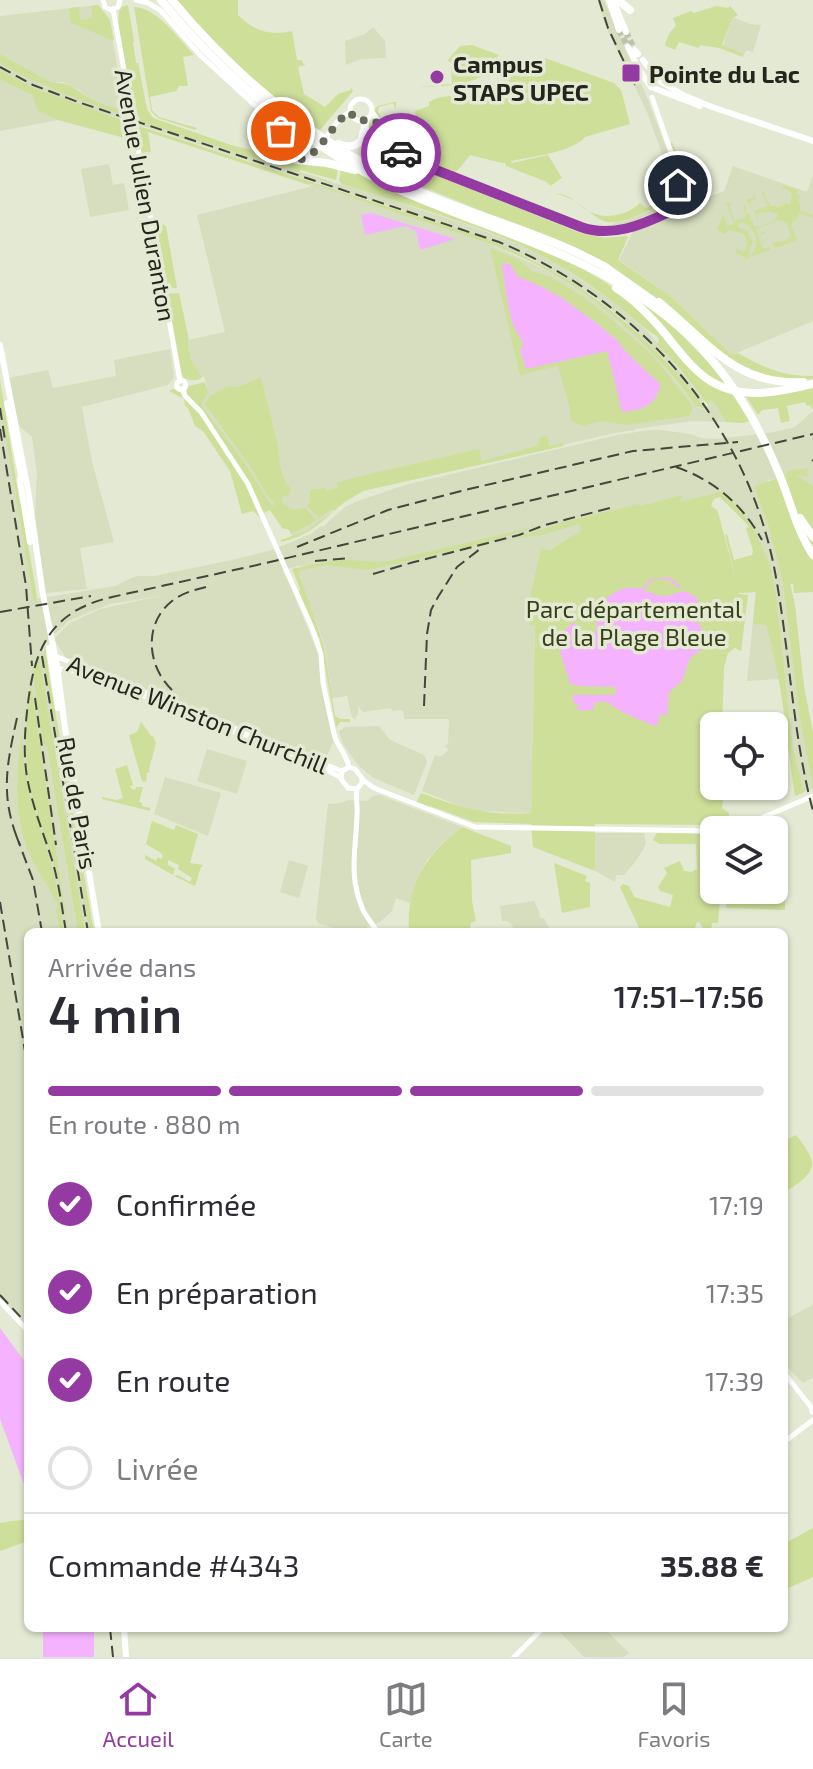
<!DOCTYPE html>
<html lang="fr">
<head>
<meta charset="utf-8">
<style>
	body { margin:0; font-family:"Exo 2",sans-serif; background:#f2f2f3; color:#2b2b33; height:100vh; display:flex; flex-direction:column; font-size:30px; white-space:nowrap }
	* { box-sizing:border-box; margin:0 }
	p { font-size:26px; color:#7c7c81 }
	.icon { flex:none; width:44px; height:44px; fill:none; stroke:currentColor; stroke-width:2; stroke-linecap:round; stroke-linejoin:round }
	.map { position:relative; flex:1; overflow:hidden }
	.panel { position:absolute; left:24px; top:928px; width:764px; height:704px; display:flex; flex-direction:column; background:#fff; border-radius:12px; box-shadow:0 2px 6px #0004 }
	.panel>* { flex:none }
	.buttons { position:absolute; left:700px; top:712px; display:grid; gap:16px }
	.buttons a { display:grid; place-items:center; width:88px; height:88px; border-radius:12px; background:#fff; box-shadow:0 2px 6px #0004; font-size:40px }
	.pin { position:absolute; display:grid; place-items:center; width:68px; height:68px; color:#fff; margin:-34px; border:4px solid #fff; border-radius:50%; box-shadow:0 2px 8px #0007 }
	.courier { position:absolute; display:grid; place-items:center; width:80px; height:80px; margin:-40px; border:6px solid #9539a3; border-radius:50%; background:#fff; color:#222; box-shadow:0 2px 10px #0007 }
	.headline em { font-style:normal; font-weight:600 }
	.headline div { display:flex; flex-direction:column-reverse }
	.headline { display:flex; align-items:center; justify-content:space-between; height:136px; padding:0 24px }
	h1 { font-size:52px; font-weight:600; line-height:60px }
	.bar { display:grid; grid-template-columns:repeat(4,1fr); gap:12px 8px; align-content:center; height:96px; padding:0 24px }
	.bar i { height:10px; border-radius:6px; background:#e1e1e2 }
	.bar .on { background:#9539a3 }
	.bar p { grid-column:span 4 }
	.line { display:flex; align-items:center; gap:20px; padding:0 24px; border-top:2px solid #e1e1e2 }
	.line div { flex:1 }
	ol { padding:0 24px; list-style:none }
	li { display:flex; align-items:center; gap:24px; height:88px }
	li p { margin-inline-start:auto }
	li .icon { padding:8px; border-radius:50%; background:#9539a3; color:#fff; stroke-width:4 }
	li:last-child { color:#7c7c81 }
	li i { width:44px; height:44px; border:4px solid #e1e1e2; border-radius:50% }
	.dock { display:flex; justify-content:space-around; align-items:center; height:112px; border-top:2px solid #e1e1e2; background:#fff; font-size:22px; color:#7c7c81 }
	.dock a { display:grid; justify-items:center; gap:4px }
	.dock .on { color:#9539a3 }
	.map>svg:first-child { display:block }
</style>
</head>
<body>
<div class="map">
<svg width="813" height="1657" viewBox="0 0 813 1657">
	<rect width="100%" height="100%" fill="#e3e9d2"/>
	<g fill="#d6debf">
		<path d="M598,0H604L646,95L667,150L677,185L674,199L661,211L614,229L613,223L624,221L655,209L662,204L669,196L671,185L670,175L647,112L605,25Z"/>
		<path d="M98,5L109,19L125,111L114,109L85,95L78,89L63,82L53,83L0,54V16Z"/>
		<path d="M735,18L750,24L761,25L753,52L747,50L744,54L723,46L732,19Z"/>
		<path d="M373,27L385,41L386,58L361,59L346,65L345,41L365,34Z"/>
		<path d="M0,63L46,87L126,116L332,183L342,184L468,225L525,247L558,264L615,303L648,332L704,400L701,402L669,364L622,318L594,296L534,260L416,215L63,100L34,88L7,74L0,70Z"/>
		<path d="M0,80L32,95L39,111L58,120L0,131Z"/>
		<path d="M109,164L113,185L124,183L129,210L90,217L81,169Z"/>
		<path d="M733,166L807,192L813,175V321L732,355L669,295L619,260L634,230L669,214L680,203H694L724,191Z"/>
		<path d="M313,184L478,239L544,269L568,283L615,316L652,351L697,407L705,410L710,404L709,398L716,405L726,422L692,421L635,429V430L615,433L361,491L340,504L321,521L306,531L292,536L281,515L267,499L245,463L203,407L202,402L207,386L204,376L202,377L191,360L188,340L225,332L197,215L309,187Z"/>
		<path d="M170,349L174,377L168,385L82,407L92,462L114,542L80,548L87,589L45,593L34,528L37,474L32,437L19,426L8,378L48,370L53,388L116,376L114,360Z"/>
		<path d="M0,387L36,599L115,586L136,576H154L232,560L272,550L311,534L321,526L323,527L345,507L358,501L405,485L617,435L649,430H661L690,434L701,438L716,439L769,433L795,427L813,411V486L790,471L776,479L768,480L795,606L804,687L813,733V788L795,796L780,679L747,681L756,592L752,530L731,507L721,499L720,495L581,532L548,550L541,549L529,601L530,625H535L531,813L478,811L465,808L422,791L435,755L440,757L449,750L444,746L448,744L449,719H404L403,710L392,711L391,708L363,712L358,706V715L356,716L355,720L352,717L347,696L332,698L325,646L296,570L318,565L297,566L282,571L288,580L319,656L333,742L325,760L66,658L54,639L70,623L100,609L160,596L110,604L89,612L69,621L47,641L43,648L91,932H28V1330L0,1299Z"/>
		<path d="M379,726L390,740L424,755L426,759L427,762L414,795L374,778L359,766L343,744L339,731L345,727Z"/>
		<path d="M207,749L247,761L237,794L197,781Z"/>
		<path d="M165,777L221,793L208,836L154,814Z"/>
		<path d="M380,795L462,827L442,843L427,860L419,875L410,903L396,898L392,911L380,922L357,932H346L318,923L316,919L328,804L340,803L349,800L367,801L373,796Z"/>
		<path d="M595,833H644L646,843L643,850L635,862L624,875H616L615,882L595,871Z"/>
		<path d="M289,860L308,866L299,898L280,892Z"/>
		<path d="M534,901L539,911L540,918H544L551,932H514L512,925L507,921H502L500,906Z"/>
		<path d="M813,1305V1377L803,1383L784,1364V1320Z"/>
		<path d="M556,1628H604L629,1653L624,1657H584Z"/>
	</g>
	<g fill="#cedf9a" fill-rule="evenodd">
		<path d="M175,0H238V15C254,31 269,36 292,31L297,60H301L305,65L298,67L304,94L325,107L338,94L351,90V87L353,91L320,130L312,126C261,90 217,46 175,0Z"/>
		<path d="M98,5L110,20L114,41L71,23L69,8L79,7L80,20L92,18L91,6Z"/>
		<path d="M128,5L134,41L133,42L136,63H138L147,109L153,118L231,145L285,158L293,163L324,164L338,168L336,180L300,170V172L333,182L332,183L139,121L140,117L135,118L118,24L119,11L122,7Z"/>
		<path d="M716,6L728,8L730,6L738,15L732,19L722,45L744,54L743,57L719,48L700,45L699,48L679,42L675,50L666,46L665,44L670,32L676,26L673,18L691,11L694,13Z"/>
		<path d="M134,7C156,7 179,39 194,55L183,57L188,86H179L176,91L150,97L152,110L159,117L197,128L195,130L158,118L151,111Z"/>
		<path d="M472,45L499,55L497,57L501,63C470,88 455,85 417,87L452,84L451,64L448,60L460,46Z"/>
		<path d="M0,54L53,83C72,82 74,89 88,97C100,103 112,108 125,111L126,116C83,101 40,87 0,63Z"/>
		<path d="M545,58L614,83L621,90L630,124L585,137C573,152 530,157 511,161L512,163L548,155L562,178L550,186L547,182L506,166L505,163H502L470,155L459,169L452,174L408,157L388,137L375,113V109L378,106L394,102H396V109L393,103L379,107L378,111L381,119L389,117C389,127 390,131 396,139L395,143L409,156L432,164L431,160L424,159L417,155L420,154L423,159L428,157L415,111L429,106V102C443,94 453,97 468,94C479,91 489,87 499,80L502,82C514,73 517,63 532,59L533,62Z"/>
		<path d="M0,70L34,88L130,123L132,140L58,120L38,111L32,95L0,80Z"/>
		<path d="M366,122L374,124L382,138L405,163L578,232L605,238L626,236L628,237L618,260L669,295L732,355L738,353C762,367 784,377 813,376V379H775L733,364L670,307L615,269L584,253L411,182L387,167L372,148Z"/>
		<path d="M136,125L481,237C578,276 642,326 706,409L696,406C650,342 593,291 521,257C486,241 449,230 412,218C379,207 346,195 313,184L309,185L148,132L151,152L141,153Z"/>
		<path d="M672,142L680,161L682,159L684,164L691,161L699,164L697,170L702,172L701,174L710,177L706,183L701,186L699,182L694,183L697,195L691,197L688,196L686,198L683,196V186L685,187L670,143Z"/>
		<path d="M666,168L670,177L669,196C659,207 649,211 636,216C600,231 601,217 573,200C567,197 561,195 555,193C574,195 577,206 593,213C608,220 629,214 640,203L646,208L660,202L666,194L663,183L666,182L662,169Z"/>
		<path d="M341,169H350L532,245L580,267L605,282L634,304L646,315L686,365L735,394L752,421L741,423L726,422L716,405L710,399L709,406L680,369L657,344L659,341L657,336C641,327 628,313 613,302C595,288 576,275 557,264C491,226 414,208 342,184L339,181Z"/>
		<path d="M783,185L798,190L797,194L800,196L798,202L800,204V211L813,215V218L799,213L798,218L799,219L795,220L791,224L797,240L776,248L772,244L774,242L786,241L791,236L787,223L779,220L756,229L758,235L765,231L766,233L758,236L760,242L768,240L761,243L763,249L770,247V250L753,256L751,253L754,252L756,245L755,241L757,240L753,230H751L750,226L743,222L738,223V227L749,231L748,234L753,242L749,251L750,257L745,260L744,257L737,254L735,249L736,248L744,252C749,246 747,241 744,234L730,230L724,234L717,230L723,214L727,226L734,224L726,203H731L729,206L735,221L746,217L743,205H745L747,214L750,215L751,222L753,221V226L758,227L774,221L778,214L770,212L758,213V219L751,206H749L750,204H748L746,199L753,198L754,195L756,199L750,203L754,211L768,206L762,193L764,191L765,197H767L766,199L768,203L770,202L769,205L778,207L779,206H782L784,203L790,205L792,192L782,188Z"/>
		<path d="M160,223L166,226L177,288H166L155,224Z"/>
		<path d="M490,248L519,260L533,272L551,277L582,296L609,317L653,356L691,404L692,409L689,416L626,425L601,421L581,426L570,419V408L558,366L527,373L520,376ZM505,263H509L517,276L540,286L562,298L595,322L618,341L626,352L661,385C653,406 645,409 623,411L607,351L526,369L520,349L523,347C522,338 519,336 515,329C509,318 504,279 502,265Z"/>
		<path d="M179,293L189,340L188,341L191,360L202,377C197,382 189,380 184,378L182,375L167,294Z"/>
		<path d="M644,303C677,327 703,355 729,387L703,374L642,305Z"/>
		<path d="M261,377L279,451C279,465 281,478 291,489L288,496L282,497L283,504L294,510L305,508L316,520L300,530L291,533L290,530L282,528L270,510L262,514L202,410L187,394V389L189,386L205,382L208,393L202,402L203,407L245,463L267,499L275,508L274,501L270,499L248,463L205,404L210,396L228,386L238,387Z"/>
		<path d="M0,379L19,499L21,503L37,597L36,602L34,603L0,404Z"/>
		<path d="M813,386V408L812,409L810,405L807,406L805,402L787,406L790,421L781,423L778,408L762,410L758,415L745,395Z"/>
		<path d="M173,389L179,391L202,416L244,481L260,518L253,511L242,514L230,471L203,431L195,426L188,408L185,406L184,399L169,391Z"/>
		<path d="M545,436L548,438L549,446L564,443L563,446L363,491C356,496 348,499 341,505C319,524 310,535 281,542V540L306,531L334,511L332,509L319,518L307,506L310,501V490L325,488L326,491L338,488L336,483L361,476L479,449L482,461L537,446L541,437Z"/>
		<path d="M808,468L807,473L809,477L795,474L813,486V592L794,593L793,584H790L795,606L804,687L813,733V788L799,713L783,582L769,527L754,486L776,479L788,472L786,471Z"/>
		<path d="M720,492L731,500L752,525L770,565L776,596L793,748L804,792L795,796C786,738 783,681 766,625L753,624L756,592L740,593L739,591V594L748,595L741,651L735,648L728,653L724,668L722,726H714V786H724L722,808L729,813V822H720V825L595,824V871L533,847L531,824L474,822L430,806L428,808L416,803L421,793C462,808 487,816 531,813L535,626L529,625V601L541,548L549,550L581,531L579,524L545,534L509,540L567,521L639,504L640,506L683,495L680,502ZM720,497L749,526L746,528L753,551L752,555L734,560L727,534L725,535L738,587L719,516L717,510L711,506L714,499Z"/>
		<path d="M537,526L486,543L369,570L327,565L298,571L324,646L335,716L341,719H350V722H340L336,728L320,640L299,592L300,589L292,569C309,565 326,561 343,560C359,560 373,563 389,561Z"/>
		<path d="M45,645L50,681L94,932H90L43,657Z"/>
		<path d="M39,656L85,932H78L47,745L43,746L33,672Z"/>
		<path d="M31,684L68,932L57,874L32,797L28,776L25,735Z"/>
		<path d="M141,722L152,737L153,736L156,743L149,769L150,772L147,773L146,782L142,781L129,735L137,732Z"/>
		<path d="M22,735C23,785 37,817 51,864C57,886 61,909 64,932H60L56,909H58L57,902L55,901C49,885 38,873 31,857C13,817 15,777 22,735Z"/>
		<path d="M127,765L133,785L130,786L131,788L134,790L136,789V787H143L139,802L142,803V806L150,808V811L102,799V797L116,800L123,798L115,769Z"/>
		<path d="M152,821L174,830L176,825L198,834L190,863L203,865L201,867L195,886L174,876L178,875L190,882L192,878L178,869L179,865L168,860V865L175,869L173,875L145,859V855L156,861L158,857L161,859L163,856L161,853L146,844Z"/>
		<path d="M462,827L511,846V853L471,860L472,901L476,921L471,923L469,932H409C406,885 426,854 462,827Z"/>
		<path d="M657,833L714,834V890H721L718,923H712L711,932H705L700,923L697,922L694,931L641,932L620,887L623,884L629,886L634,897L670,907L673,895L660,891L658,887L667,873L664,868L680,861L684,871L691,872L697,869L696,844H660L653,840Z"/>
		<path d="M554,863L587,876L585,881L590,883V907L562,913Z"/>
		<path d="M774,877L785,878V910L726,908L727,890H774Z"/>
		<path d="M796,1135C801,1141 813,1157 812,1164C812,1175 793,1188 784,1192V1141Z"/>
		<path d="M28,1519V1541L0,1551V1523Z"/>
		<path d="M813,1528V1577L784,1590V1544Z"/>
	</g>
	<g fill="#f5b3ff">
		<path d="M371,213L455,239L420,250L416,231L406,226L365,235L361,215Z"/>
		<path d="M505,263L511,265L517,276L540,286L562,298L595,322L618,341L626,352L661,385C653,406 647,409 622,412L607,351L526,369L520,349L523,347C522,338 519,336 515,329C509,318 504,278 502,265Z"/>
		<path d="M668,577L680,585V588C668,580 667,577 652,580L643,590C649,592 658,596 664,596C680,595 679,585 697,598L699,608L695,619L702,629L700,636L705,646L690,658L682,681L669,692L667,715H659L658,724L655,726L624,713L605,701L594,703L593,710H577V707L582,704L575,705L572,695H614L617,690L614,687L580,686L570,684L557,641L568,627L574,622L585,635L590,637L594,634L597,628L595,608C611,596 619,584 641,589L650,579Z"/>
		<path d="M0,1328L28,1366V1495L0,1419Z"/>
		<rect x="43" y="1628" width="51" height="29"/>
	</g>
	<g fill="none" stroke-linecap="round" stroke-linejoin="round">
		<g stroke="#bdc2ae" stroke-width="6" stroke-dasharray="6 3" stroke-linecap="butt">
			<path d="M619,30L628,47"/>
			<path d="M626,32L635,50"/>
		</g>
		<g stroke="#fff" stroke-width="5">
			<path d="M103,0L105,7L111,10L118,7L120,0"/>
			<path d="M136,0L148,3L160,10L201,56L259,109L265,122L267,145L270,152L277,156L291,159"/>
			<path d="M113,9L180,381"/>
			<circle cx="361" cy="110" r="11"/>
			<path d="M372,112L378,120L386,138L408,159L581,227L603,232L624,230L664,214L672,209L679,200L680,178L652,97"/>
			<path d="M268,140C272,148 278,155 288,149"/>
			<path d="M290,158L288,150C290,145 295,143 300,146L306,153L314,152"/>
			<path d="M303,159C325,151 329,122 350,112"/>
			<circle cx="181" cy="385" r="4.5"/>
			<path d="M182,389L185,396L201,412L248,484L312,628L321,654L323,683L334,734C337,746 347,755 349,767"/>
			<path d="M55,656L305,757"/>
			<path d="M55,668L86,673L319,766L340,777"/>
			<path d="M318,762L342,771"/>
			<path d="M349,767L355,769L362,778V783L357,789L348,788L341,779L342,771Z"/>
			<path d="M363,780L374,788L475,827L714,831"/>
			<path d="M357,789C355,798 358,806 357,815C356,850 348,875 363,910C367,918 373,924 377,932"/>
			<path d="M728,830L738,828L813,796"/>
			<path d="M0,1301L28,1331"/>
			<path d="M784,1373L811,1407L812,1412"/>
			<path d="M784,1442L813,1420"/>
			<path d="M514,1657L543,1628"/>
		</g>
		<g stroke="#fff" stroke-width="6">
			<path d="M609,0L619,30"/>
			<path d="M613,0L626,32"/>
			<path d="M628,47L635,61"/>
			<path d="M635,50L638,54"/>
			<path d="M643,60L658,80L683,95L712,107L813,141"/>
			<path d="M640,71L651,87L700,106"/>
			<path d="M0,345L28,490L43,595L57,666L65,728L99,932"/>
			<path d="M7,403L21,475L20,481L30,542"/>
			<path d="M49,648L58,708"/>
			<path d="M124,1628L126,1657"/>
		</g>
		<g stroke="#fff" stroke-width="8">
			<path d="M161,0C223,77 312,151 402,191C502,235 605,257 688,335C729,374 759,424 780,476C791,503 797,531 813,555"/>
			<path d="M172,0C230,70 302,131 383,174C444,207 513,223 576,252L604,266L660,306"/>
			<path d="M618,0L630,10"/>
			<path d="M261,105L291,145"/>
			<path d="M365,120C362,145 378,164 397,176"/>
			<path d="M338,144C347,147 354,148 362,140L363,133"/>
			<path d="M297,160L327,163L355,170"/>
			<path d="M616,288C630,297 643,309 654,321C687,357 701,393 757,393C776,393 795,388 813,384"/>
			<path d="M659,302C707,341 735,386 803,382"/>
			<path d="M800,518L813,537"/>
		</g>
		<g stroke="#43463b" stroke-width="2" stroke-dasharray="12 6" stroke-linecap="butt">
			<path d="M599,0L608,28L635,85"/>
			<path d="M0,67L33,85L78,102L499,242C638,300 747,422 775,572C790,652 792,732 813,811"/>
			<path d="M0,408L5,440"/>
			<path d="M0,429L26,586L32,666"/>
			<path d="M812,461L813,460"/>
			<path d="M676,467C714,480 743,505 762,540"/>
			<path d="M297,547L388,510L469,489L633,451L738,442"/>
			<path d="M315,561L351,558"/>
			<path d="M373,574L414,562L519,535L545,525L610,508"/>
			<path d="M0,612L91,596"/>
			<path d="M42,656L88,932"/>
			<path d="M172,690C147,666 143,624 172,601C182,593 194,590 206,587"/>
			<path d="M35,698L56,845"/>
			<path d="M424,706L427,634L431,610L438,597L457,567L480,549"/>
			<path d="M17,718C6,767 0,798 20,845"/>
			<path d="M16,835L33,880L42,932"/>
			<path d="M0,902L28,1069"/>
			<path d="M66,932C62,908 59,883 52,860C43,832 32,805 27,777C23,752 25,728 28,703C35,646 52,611 112,597L266,563L813,434"/>
			<path d="M0,1295L28,1325"/>
			<path d="M110,1628L113,1657"/>
		</g>
	</g>
	<g fill="none" stroke-linecap="round" stroke-linejoin="round">
		<path stroke="#676a5d" stroke-width="8" stroke-dasharray="0 14.4" d="M281,131L291,145L288,150L289,157C315,171 330,122 350,112L356,120L362,121L369,118L380,125L386,138L401,153"/>
		<path stroke="#9539a3" stroke-width="10" d="M401,153L413,161L581,227C611,238 642,225 669,212C681,201 684,187 678,172V185"/>
	</g>
	<g fill="#9539a3" stroke="#e3e9d2" stroke-width="3">
		<rect x="621" y="63" width="20" height="20" rx="4"/>
		<circle cx="437" cy="77" r="8"/>
	</g>
	<g text-anchor="middle" dominant-baseline="central" stroke-width="7" stroke-linejoin="round" paint-order="stroke">
		<g font-size="24" font-weight="bold" fill="#24261e" stroke="#e3e9d2" text-anchor="start">
			<text x="453" y="63">Campus<tspan x="453" dy="28">STAPS UPEC</tspan></text>
			<text x="649" y="73">Pointe du Lac</text>
		</g>
		<g font-size="24" fill="#24261e" stroke="#e3e9d2">
			<text transform="translate(146 195) rotate(80)">Avenue Julien Duranton</text>
			<text transform="translate(198 714) rotate(22)">Avenue Winston Churchill</text>
			<text transform="translate(78 803) rotate(80)">Rue de Paris</text>
		</g>
		<g font-size="24" fill="#363f17" stroke="#e3e9d2">
			<text x="634" y="608">Parc départemental<tspan x="634" dy="28">de la Plage Bleue</tspan></text>
		</g>
	</g>
</svg>
<div class="buttons">
<a><svg class="icon" aria-label="locate" viewBox="0 0 24 24"><circle cx="12" cy="12" r="6"/><path d="M12 2v4M12 18v4M2 12h4M18 12h4"/></svg></a>
<a><svg class="icon" aria-label="layers" viewBox="0 0 24 24"><path d="M12 4l9 5-9 5-9-5zM3 14l9 5 9-5"/></svg></a>
</div>
<div class="pin" style="left:281px;top:131px;background:#ea580c"><svg class="icon" aria-label="bag" viewBox="0 0 24 24"><path d="M5 8h14l-1 12H6zM9 8a3 3 0 0 1 6 0"/></svg></div>
<div class="pin" style="left:678px;top:185px;background:#1f2937"><svg class="icon" aria-label="home" viewBox="0 0 24 24"><path d="M3 11l9-7 9 7M6 9v11h12V9"/></svg></div>
<div class="courier" style="left:401px;top:153px"><svg class="icon" aria-label="car" viewBox="0 0 24 24"><path d="M5 17H2v-5l4-1 3-4h7l3 4 3 1v5h-3M9 17h6M6 11h13"/><circle cx="7" cy="17" r="2"/><circle cx="17" cy="17" r="2"/></svg></div>
<section class="panel">
<div class="headline"><div><h1>4 min</h1><p>Arrivée dans</p></div><em>17:51–17:56</em></div>
<div class="bar"><i class="on"></i><i class="on"></i><i class="on"></i><i></i><p>En route · 880 m</p></div>
<ol>
<li><svg class="icon" aria-label="check" viewBox="0 0 24 24"><path d="M5 12l5 5 9-10"/></svg>Confirmée<p>17:19</p></li>
<li><svg class="icon" aria-label="check" viewBox="0 0 24 24"><path d="M5 12l5 5 9-10"/></svg>En préparation<p>17:35</p></li>
<li><svg class="icon" aria-label="check" viewBox="0 0 24 24"><path d="M5 12l5 5 9-10"/></svg>En route<p>17:39</p></li>
<li><i></i>Livrée</li>
</ol>
<div class="line" style="height:104px"><div>Commande #4343</div><b>35.88 €</b></div>
</section>
</div>
<nav class="dock">
<a class="on"><svg class="icon" aria-label="home" viewBox="0 0 24 24"><path d="M3 11l9-7 9 7M6 9v11h12V9"/></svg>Accueil</a>
<a><svg class="icon" aria-label="map" viewBox="0 0 24 24"><path d="M3 6l6-2 6 2 6-2v14l-6 2-6-2-6 2zM9 4v14M15 6v14"/></svg>Carte</a>
<a><svg class="icon" aria-label="saved" viewBox="0 0 24 24"><path d="M7 4h10v16l-5-4-5 4z"/></svg>Favoris</a>
</nav>
</body>
</html>
